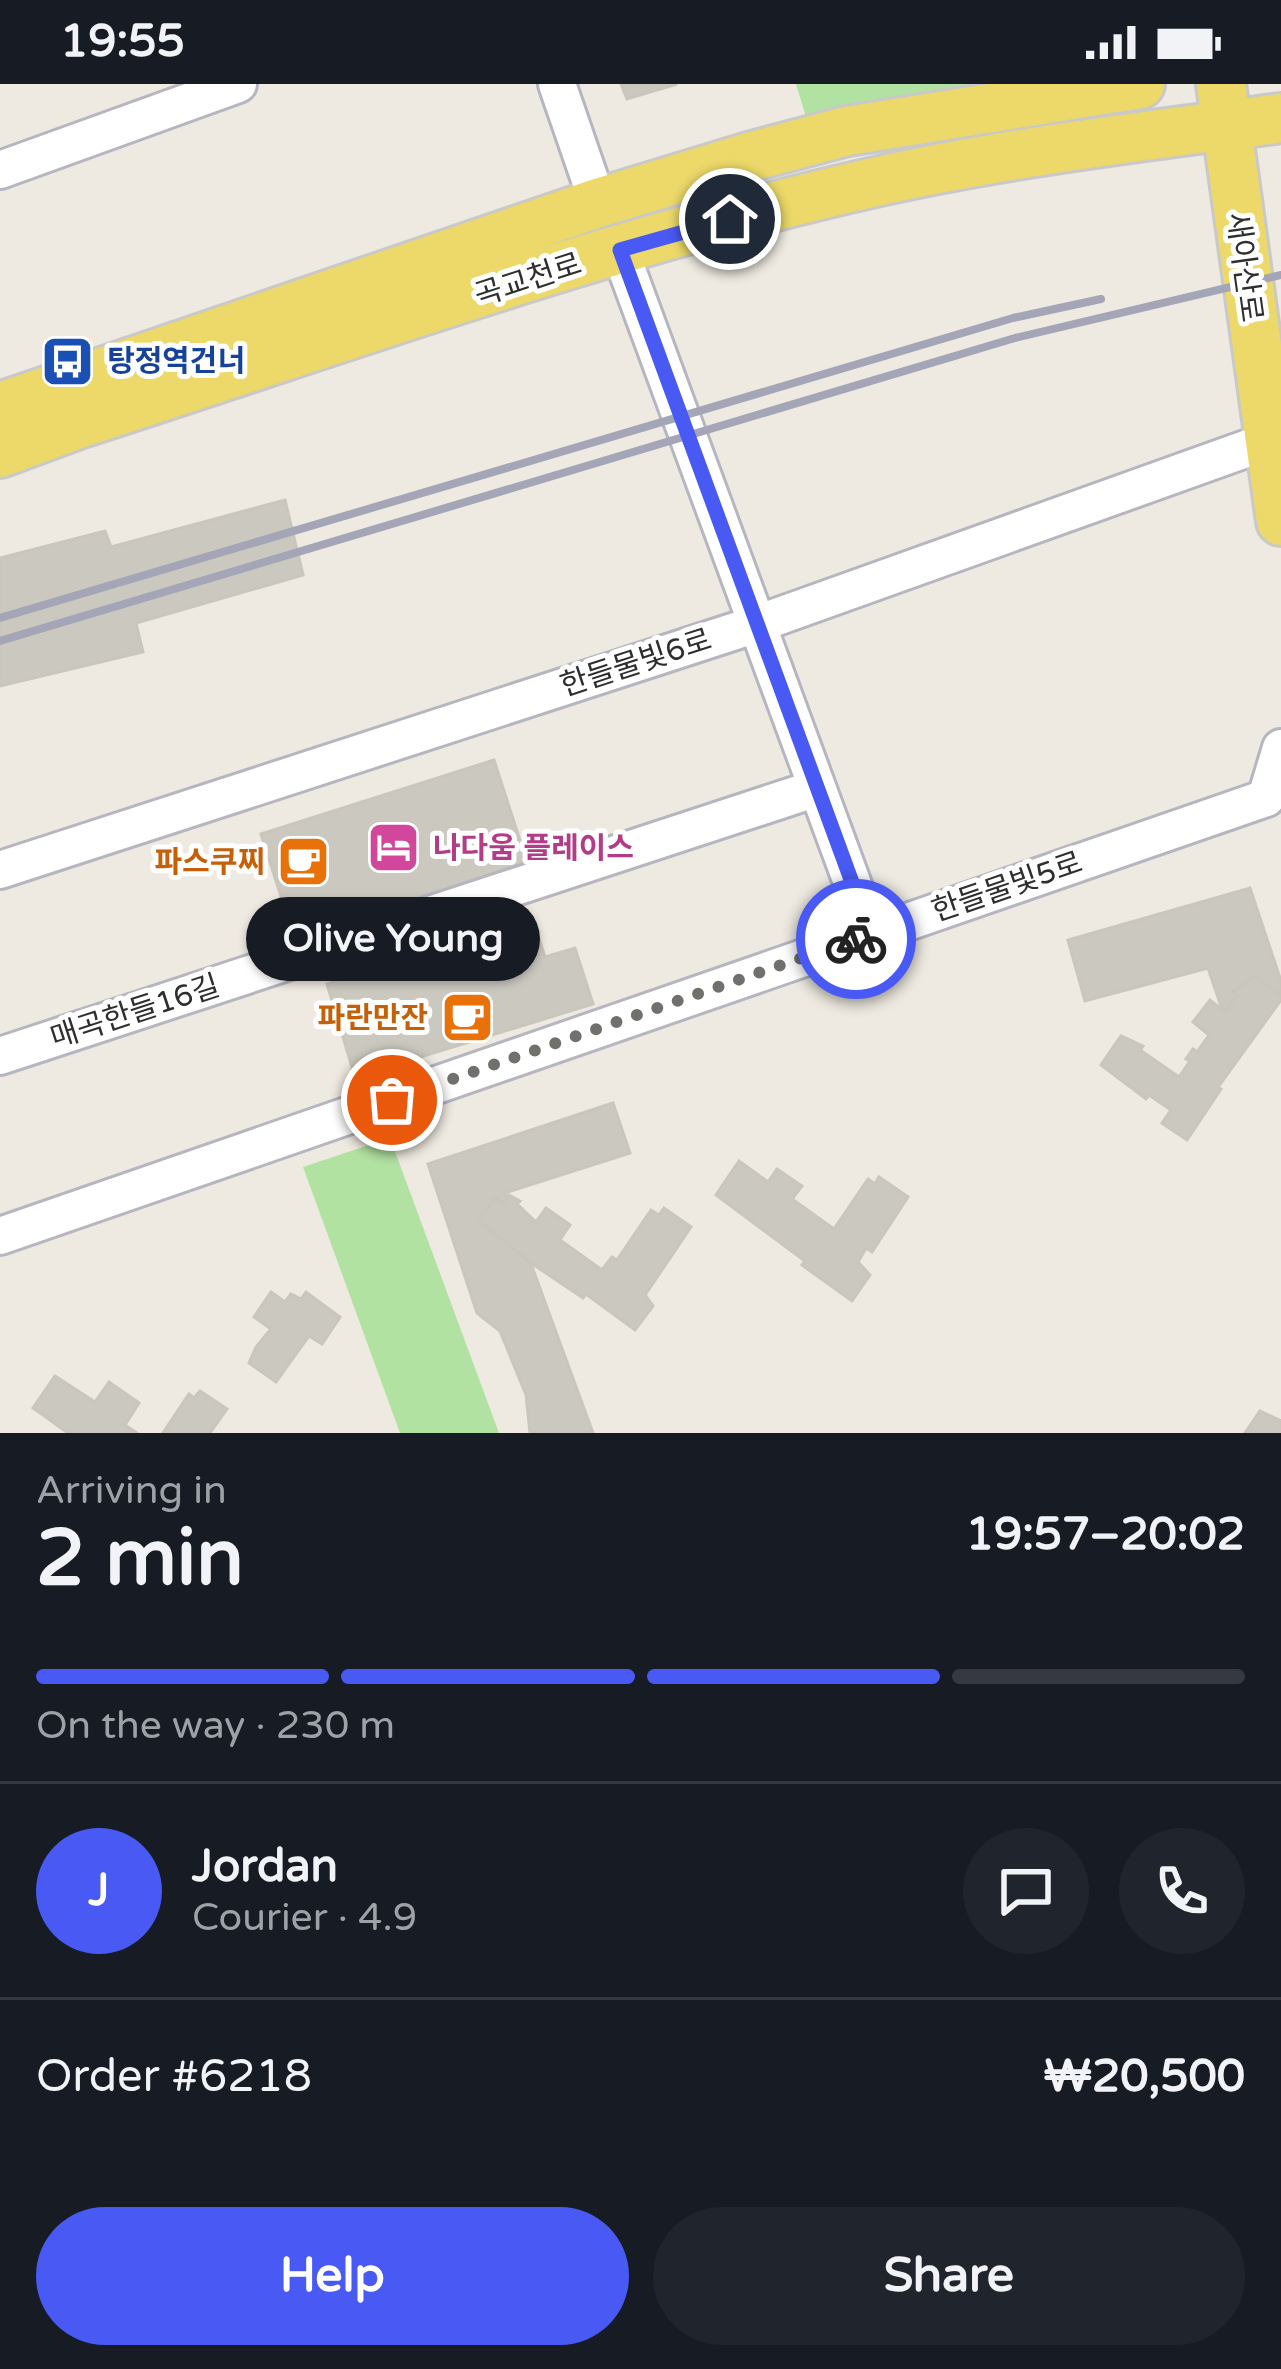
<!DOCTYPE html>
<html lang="en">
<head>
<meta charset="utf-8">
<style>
	body { margin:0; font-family:"Varela Round","Noto Sans KR",sans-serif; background:#20242c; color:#f1f3f6; height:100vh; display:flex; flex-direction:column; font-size:45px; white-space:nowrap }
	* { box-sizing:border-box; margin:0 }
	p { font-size:39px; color:#9ea1a6 }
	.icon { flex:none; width:66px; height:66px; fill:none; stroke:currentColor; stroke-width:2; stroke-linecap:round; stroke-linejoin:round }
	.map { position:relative; height:1349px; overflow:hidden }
	.sheet { display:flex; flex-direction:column; background:#171b24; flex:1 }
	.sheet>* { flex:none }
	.pin { position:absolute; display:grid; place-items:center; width:102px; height:102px; color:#fff; margin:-51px; border:6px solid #fff; border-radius:50%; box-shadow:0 3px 12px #0007 }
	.courier { position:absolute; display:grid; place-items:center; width:120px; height:120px; margin:-60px; border:9px solid #495af4; border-radius:50%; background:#fff; color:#222; box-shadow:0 3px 15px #0007 }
	.bubble { position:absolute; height:84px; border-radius:42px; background:#171b24; box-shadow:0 3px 9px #0004; font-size:39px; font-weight:700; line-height:84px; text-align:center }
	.head em { font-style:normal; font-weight:700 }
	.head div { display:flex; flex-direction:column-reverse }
	.head { display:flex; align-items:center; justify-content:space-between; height:204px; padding:0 36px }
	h1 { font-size:78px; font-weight:700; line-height:90px }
	.bar { display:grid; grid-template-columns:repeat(4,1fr); gap:18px 12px; align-content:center; height:144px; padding:0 36px }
	.bar i { height:15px; border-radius:9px; background:#363941 }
	.bar .on { background:#495af4 }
	.bar p { grid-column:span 4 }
	.line { display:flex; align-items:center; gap:30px; padding:0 36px; border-top:3px solid #363941 }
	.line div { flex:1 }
	.round { display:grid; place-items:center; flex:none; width:126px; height:126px; border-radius:63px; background:#20242c }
	.primary-button { display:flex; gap:24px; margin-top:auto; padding:24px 36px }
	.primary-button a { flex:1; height:138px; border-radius:72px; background:#495af4; color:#fff; font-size:48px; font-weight:700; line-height:138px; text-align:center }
	.primary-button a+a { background:#20242c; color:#f1f3f6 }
	.status { display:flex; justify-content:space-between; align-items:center; height:84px; padding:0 60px; background:#171b24; direction:ltr }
	.status svg { height:33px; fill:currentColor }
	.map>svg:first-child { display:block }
</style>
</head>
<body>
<div class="status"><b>19:55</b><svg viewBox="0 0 49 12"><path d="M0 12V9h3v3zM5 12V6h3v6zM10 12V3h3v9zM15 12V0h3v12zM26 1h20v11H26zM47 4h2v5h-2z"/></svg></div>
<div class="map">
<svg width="1281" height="1349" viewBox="0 0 1281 1349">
	<rect width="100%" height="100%" fill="#eeeae1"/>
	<g fill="#b1e2a1">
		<path d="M796,0H972L806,33Z"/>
		<path d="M390,1054L499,1349H400L303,1083Z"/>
	</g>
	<g fill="#cac8bf" stroke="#cac6bb" stroke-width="3">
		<path d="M621,0H677L627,15Z"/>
		<path d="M285,416L303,491L136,539L143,568L0,602V474L105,447L111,463Z"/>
		<path d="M494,676L527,778L294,853L261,750Z"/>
		<path d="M1250,804L1281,897V911L1224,931L1208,884L1085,917L1068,856Z"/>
		<path d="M533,837L545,873L575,864L593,920L355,993L327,900Z"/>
		<path d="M1254,892L1281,911V916L1218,1003L1221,1005L1187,1056L1162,1039L1171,1026L1149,1011L1146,1015L1101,981L1121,952L1143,962L1140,966L1179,993L1190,977L1186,975L1193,965L1197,968L1209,951L1193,938L1210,916L1225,928L1237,912L1233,908Z"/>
		<path d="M613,1019L630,1069L505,1109L593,1349H530L526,1311L500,1247L477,1229L428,1080Z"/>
		<path d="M739,1077L768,1098L777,1085L802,1102L792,1115L834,1145L868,1095L875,1100L879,1093L908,1113L872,1168L866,1164L858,1178L870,1191L852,1217L802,1181L805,1177L716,1111Z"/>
		<path d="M509,1111L520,1117L517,1120L536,1138L546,1124L570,1141L560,1156L602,1186L612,1173L617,1176L651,1126L659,1131L664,1124L691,1143L645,1211L653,1222L635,1246L586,1210L583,1214L531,1179L478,1136L496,1113L503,1119Z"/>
		<path d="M271,1208L285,1218L291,1210L301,1215L306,1208L340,1233L322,1260L309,1252L276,1298L249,1279L256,1263L271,1245L254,1233Z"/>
		<path d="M55,1292L95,1318L109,1298L139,1319L125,1341L137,1349H68L33,1324Z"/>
		<path d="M200,1307L227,1325L210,1349H163L189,1310L194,1314Z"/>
		<path d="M1260,1327L1281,1337V1349H1245Z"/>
	</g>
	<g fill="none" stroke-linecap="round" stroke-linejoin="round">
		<defs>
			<g id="minor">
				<path d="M557,0L598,119"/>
				<path d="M0,86L238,0"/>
				<path d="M620,167L871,850"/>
				<path d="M1266,714L1281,664"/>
				<path d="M0,786L757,540L1268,357"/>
				<path d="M0,972L817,704"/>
				<path d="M0,1152L1266,714"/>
			</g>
			<g id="major">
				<path d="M1221,0L1281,437"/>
				<path d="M0,323L598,119L749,73L847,47L1140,0"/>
				<path d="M0,369L81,339C342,255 608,158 875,98C1008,68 1146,52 1281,34"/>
			</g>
		</defs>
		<use href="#minor" stroke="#b5b6c0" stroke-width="42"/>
		<use href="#major" stroke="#c9c9c9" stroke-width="54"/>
		<use href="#minor" stroke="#fff" stroke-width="36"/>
		<use href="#major" stroke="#ecd969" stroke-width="48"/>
		<g stroke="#a4a5b7" stroke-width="8">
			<path d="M0,534L1013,234L1101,215"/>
			<path d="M0,557L1015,254L1281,191"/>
		</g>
	</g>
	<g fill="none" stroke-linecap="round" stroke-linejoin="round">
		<path stroke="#71706d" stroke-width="12" stroke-dasharray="0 21.6" d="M392,1016L856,855"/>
		<path stroke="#495af4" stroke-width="15" d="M730,135L620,166L871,850L856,855"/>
	</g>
	<defs>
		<symbol id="bus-square" viewBox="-11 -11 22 22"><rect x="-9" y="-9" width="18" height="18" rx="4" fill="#1a4fb4" stroke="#fff"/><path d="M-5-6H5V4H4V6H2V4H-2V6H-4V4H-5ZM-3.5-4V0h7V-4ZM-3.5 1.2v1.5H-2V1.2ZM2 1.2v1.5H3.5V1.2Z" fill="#fff"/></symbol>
		<symbol id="hotel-square" viewBox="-11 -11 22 22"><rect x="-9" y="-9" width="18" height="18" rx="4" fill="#d1479c" stroke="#fff"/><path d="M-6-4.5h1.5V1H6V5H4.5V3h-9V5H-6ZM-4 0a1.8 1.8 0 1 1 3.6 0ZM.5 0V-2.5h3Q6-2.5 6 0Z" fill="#fff"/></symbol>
		<symbol id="cafe-square" viewBox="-11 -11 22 22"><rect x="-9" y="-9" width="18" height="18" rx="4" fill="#e8710a" stroke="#fff"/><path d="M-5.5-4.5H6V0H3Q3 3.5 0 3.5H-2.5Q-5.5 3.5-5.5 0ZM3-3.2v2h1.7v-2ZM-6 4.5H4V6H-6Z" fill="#fff"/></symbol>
	</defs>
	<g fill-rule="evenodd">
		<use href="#bus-square" x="38" y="248" width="59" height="59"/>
		<use href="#hotel-square" x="364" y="734" width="59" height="59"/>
		<use href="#cafe-square" x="274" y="748" width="59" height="59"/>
		<use href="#cafe-square" x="438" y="904" width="59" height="59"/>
	</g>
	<g text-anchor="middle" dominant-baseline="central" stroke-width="10" stroke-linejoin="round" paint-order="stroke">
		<g font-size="30" fill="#2e2e2e" stroke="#fff">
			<text transform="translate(1244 183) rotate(82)">새아산로</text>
			<text transform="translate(528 196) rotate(-18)">곡교천로</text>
			<text transform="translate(636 579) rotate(-18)">한들물빛6로</text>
			<text transform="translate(1007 803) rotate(-19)">한들물빛5로</text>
			<text transform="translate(135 928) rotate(-18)">매곡한들16길</text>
		</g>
		<g font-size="30" font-weight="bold" fill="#164399" stroke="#fff" text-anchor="start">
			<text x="107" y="277">탕정역건너</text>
		</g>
		<g font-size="30" font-weight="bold" fill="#b23c85" stroke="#fff" text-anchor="start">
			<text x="433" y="764">나다움 플레이스</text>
		</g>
		<g font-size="30" font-weight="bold" fill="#c56008" stroke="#fff" text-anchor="end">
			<text x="265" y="778">파스쿠찌</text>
			<text x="428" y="934">파란만잔</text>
		</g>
	</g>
</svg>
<div class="pin" style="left:392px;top:1016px;background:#ea580c"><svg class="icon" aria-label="bag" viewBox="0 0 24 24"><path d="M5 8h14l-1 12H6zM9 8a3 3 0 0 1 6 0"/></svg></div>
<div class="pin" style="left:730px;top:135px;background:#1f2937"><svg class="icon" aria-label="home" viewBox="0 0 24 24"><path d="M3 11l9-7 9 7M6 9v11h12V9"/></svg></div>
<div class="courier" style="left:856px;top:855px"><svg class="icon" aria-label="bike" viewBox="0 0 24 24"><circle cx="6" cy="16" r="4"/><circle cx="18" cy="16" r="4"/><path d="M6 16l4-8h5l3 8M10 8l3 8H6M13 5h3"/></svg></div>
<div class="bubble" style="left:246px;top:813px;width:294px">Olive Young</div>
</div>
<section class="sheet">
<div class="head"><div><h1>2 min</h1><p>Arriving in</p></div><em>19:57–20:02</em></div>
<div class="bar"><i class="on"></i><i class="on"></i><i class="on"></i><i></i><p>On the way · 230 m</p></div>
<div class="line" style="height:216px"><b class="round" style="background:#495af4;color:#fff">J</b><div><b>Jordan</b><p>Courier · 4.9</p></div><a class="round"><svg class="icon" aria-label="chat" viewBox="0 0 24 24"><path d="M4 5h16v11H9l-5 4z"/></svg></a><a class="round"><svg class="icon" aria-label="phone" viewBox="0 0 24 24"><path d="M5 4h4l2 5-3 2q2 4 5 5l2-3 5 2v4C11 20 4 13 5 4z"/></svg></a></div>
<div class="line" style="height:156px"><div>Order #6218</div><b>₩20,500</b></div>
<div class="primary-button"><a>Help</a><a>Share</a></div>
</section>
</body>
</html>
